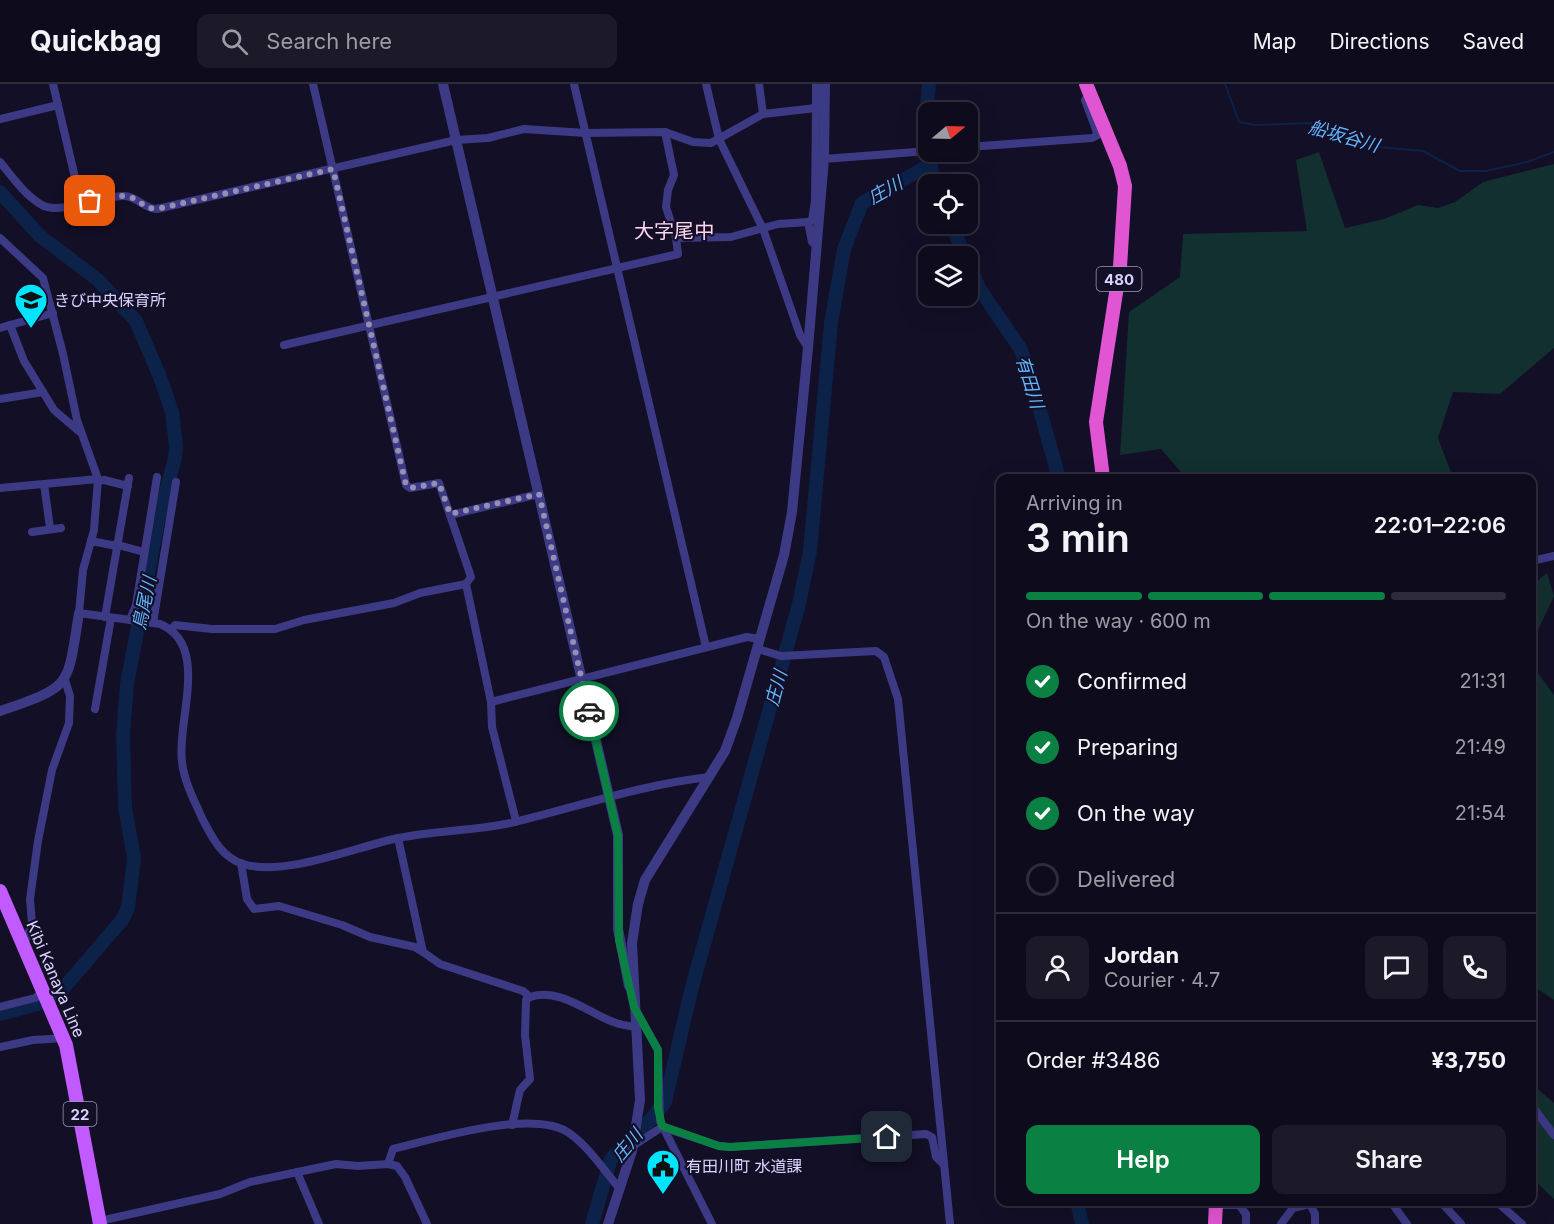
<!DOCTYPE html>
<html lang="en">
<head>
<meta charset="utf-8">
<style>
	body { margin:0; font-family:Inter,"Noto Sans JP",sans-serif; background:#1c1929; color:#f1f3f6; height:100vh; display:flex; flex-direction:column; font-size:22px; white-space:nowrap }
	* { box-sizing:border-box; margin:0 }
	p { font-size:20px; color:#9b9ba3 }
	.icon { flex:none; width:33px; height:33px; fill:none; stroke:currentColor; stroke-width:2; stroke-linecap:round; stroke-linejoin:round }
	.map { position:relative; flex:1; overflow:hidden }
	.side { position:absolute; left:996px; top:390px; width:540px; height:732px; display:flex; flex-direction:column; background:#0e0b1c; border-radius:12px; box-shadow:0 6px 24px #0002,0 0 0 2px #2e2b3b }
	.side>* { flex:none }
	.needle { width:39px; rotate:71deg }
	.tools { position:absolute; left:918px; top:18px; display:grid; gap:12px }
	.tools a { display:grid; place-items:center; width:60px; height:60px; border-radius:12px; background:#0e0b1c; box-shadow:0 6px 24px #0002,0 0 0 2px #2e2b3b; font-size:30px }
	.pin { position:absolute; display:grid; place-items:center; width:51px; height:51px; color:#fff; margin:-26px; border-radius:12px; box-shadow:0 3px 9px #0006 }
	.courier { position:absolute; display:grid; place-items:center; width:60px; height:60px; margin:-30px; border:4px solid #0b8043; border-radius:50%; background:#fff; color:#222; box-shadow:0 2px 8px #0007 }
	.headline em { font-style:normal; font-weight:600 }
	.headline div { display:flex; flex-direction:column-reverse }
	.headline { display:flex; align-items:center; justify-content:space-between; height:102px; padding:0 30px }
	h1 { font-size:39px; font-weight:600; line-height:45px }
	.bar { display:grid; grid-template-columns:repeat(4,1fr); gap:9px 6px; align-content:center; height:72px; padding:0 30px }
	.bar i { height:8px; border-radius:4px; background:#2e2b3b }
	.bar .active { background:#0b8043 }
	.bar p { grid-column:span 4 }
	.line { display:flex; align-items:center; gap:15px; padding:0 30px; border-top:2px solid #2e2b3b }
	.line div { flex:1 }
	.round { display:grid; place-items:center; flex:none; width:63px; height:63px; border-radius:12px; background:#1c1929 }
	ol { padding:0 30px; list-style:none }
	li { display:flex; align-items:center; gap:18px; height:66px }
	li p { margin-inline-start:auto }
	li .icon { padding:6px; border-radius:50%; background:#0b8043; color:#fff; stroke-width:4 }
	li:last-child { color:#9b9ba3 }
	li i { width:33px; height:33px; border:3px solid #2e2b3b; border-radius:50% }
	.primary-button { display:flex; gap:12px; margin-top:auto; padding:12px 30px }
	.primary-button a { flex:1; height:69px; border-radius:12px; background:#0b8043; color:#fff; font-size:24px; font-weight:600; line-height:69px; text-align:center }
	.primary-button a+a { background:#1c1929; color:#f1f3f6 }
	header { display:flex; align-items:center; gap:36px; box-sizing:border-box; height:84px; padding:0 30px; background:#0e0b1c; border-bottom:2px solid #2e2b3b }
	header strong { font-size:28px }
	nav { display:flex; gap:33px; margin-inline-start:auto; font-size:21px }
	.search { width:420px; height:54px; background:#1c1929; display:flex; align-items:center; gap:15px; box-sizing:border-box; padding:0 21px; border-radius:12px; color:#9b9ba3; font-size:22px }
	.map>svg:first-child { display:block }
</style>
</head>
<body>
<header>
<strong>Quickbag</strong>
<div class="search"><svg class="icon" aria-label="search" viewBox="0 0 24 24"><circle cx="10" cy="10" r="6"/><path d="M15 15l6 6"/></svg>Search here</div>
<nav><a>Map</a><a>Directions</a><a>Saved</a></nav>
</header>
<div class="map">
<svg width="1554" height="1140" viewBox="0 0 1554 1140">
	<rect width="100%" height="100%" fill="#130f26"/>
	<g fill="#12302f">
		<path d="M1319,68L1345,144L1384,135L1418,121L1438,124L1455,118L1483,98L1554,80V264L1500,310L1453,308L1438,354L1453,394H1186L1161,365L1120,371L1129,228L1180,193L1183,150L1307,147L1296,76Z"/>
		<path d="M1547,489L1554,512L1532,559V501Z"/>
		<path d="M1532,581L1554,611V916L1532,901Z"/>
		<path d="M1532,1000L1554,1019V1115L1532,1094Z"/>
	</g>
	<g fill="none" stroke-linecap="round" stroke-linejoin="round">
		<path stroke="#0c2248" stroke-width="2" d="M1225,0L1239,38L1256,41L1310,39L1367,62L1423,67L1460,87H1486L1527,78L1554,68"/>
		<g stroke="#0c2248" stroke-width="14">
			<path d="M929,0L925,46L934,100"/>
			<path d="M0,108L40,152L98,196L136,237L160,293L172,328L176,362L175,374L158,437L127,600L123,651L125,723L134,774L128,824L122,836L61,907L38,920L0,930"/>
			<path d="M951,140L965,172"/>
			<path d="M968,178L979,204L1020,264L1028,284L1059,394"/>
			<path d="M1077,1118L1082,1140"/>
			<path d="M592,1140L611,1075L648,1039L665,1018L692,903L799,520L810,467L831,239L844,165L862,119L931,80"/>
		</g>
		<g stroke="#3d3a85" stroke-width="8">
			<path d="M53,0L81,119"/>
			<path d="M313,0L406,401L410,404L439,399L450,431"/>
			<path d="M574,0L706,563"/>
			<path d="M706,0L719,55L763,145L800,251L808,264"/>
			<path d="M759,0L763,30"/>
			<path d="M0,35L58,21"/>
			<path d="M665,48L674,91L668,106L666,123L676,154L731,153L778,140L808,138L812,158L817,161"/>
			<path d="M968,63L1092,54L1098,51L1085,16L1089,10"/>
			<path d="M824,75L928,67"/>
			<path d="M0,78C12,93 26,112 42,121C58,131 104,112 124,112C137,112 144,125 157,125L456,56L488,54L524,45L586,49L665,48L693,58L711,59L763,30L816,24V0"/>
			<path d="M808,138L812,136L815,117L816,24L819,23"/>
			<path d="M0,154L43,194L63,270L77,336L98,395L94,446L83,486L79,529L160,540C211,561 176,638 182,678C184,697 194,716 202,734C212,753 221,773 243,780C285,793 356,763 398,754C437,746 477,747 515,738C580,722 644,700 710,693"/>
			<path d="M10,241L24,277L54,326L81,349"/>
			<path d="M0,244L53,229"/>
			<path d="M284,261L678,170L676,154"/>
			<path d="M0,315L43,308"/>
			<path d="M98,397L104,396L128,402"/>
			<path d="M44,400L50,444"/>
			<path d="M0,404L98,395"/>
			<path d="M32,448L61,444"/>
			<path d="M91,457L117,462"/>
			<path d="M118,461L144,468"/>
			<path d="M1532,477L1554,472"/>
			<path d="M105,533L129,394"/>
			<path d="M130,536L136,521L157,393"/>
			<path d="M153,539L176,398"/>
			<path d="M171,546L175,541L212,545H275L304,536L394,519L420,509L466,500"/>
			<path d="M758,565L781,572L876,567L884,573L898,615L950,1140"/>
			<path d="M491,618L747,553L760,555"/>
			<path d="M95,625L111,534"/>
			<path d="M516,737L492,643L491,618L466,500L471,493L450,431L539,410"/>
			<path d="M398,754L423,868L440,880L523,907L530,913C561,903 589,930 616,939C622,941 629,942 635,943"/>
			<path d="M241,779L247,815L254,825L279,822L342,841L370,853L415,863L423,868"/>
			<path d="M22,857L26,855L32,840L30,815L38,757L52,686L69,639L70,612L65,596"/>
			<path d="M0,923L35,914L44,907"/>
			<path d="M637,928L658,966L660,1037L712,1140"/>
			<path d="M0,963L33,956L64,954"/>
			<path d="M1532,1022L1554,1051"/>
			<path d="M512,1041L520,1006L530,995L525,951L526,916L530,913"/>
			<path d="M633,1062L662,1043L719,1062L730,1063L926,1050L932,1053L936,1073L943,1080"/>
			<path d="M388,1080L393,1065C434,1055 534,1024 569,1049C588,1062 604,1086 619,1104"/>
			<path d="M297,1088L319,1140"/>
			<path d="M1391,1118L1407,1140"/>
			<path d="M1441,1118L1461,1140"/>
			<path d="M1497,1118L1522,1140"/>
			<path d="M1216,1121H1239L1246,1130V1140"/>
			<path d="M100,1137L220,1110L250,1098L336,1080L358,1082L388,1080L397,1082L405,1093L427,1140"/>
			<path d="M1281,1140L1293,1124L1310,1120L1315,1130V1140"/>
		</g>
		<g stroke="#3d3a85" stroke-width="10">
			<path d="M443,0L618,751V845L629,902"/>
			<path d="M0,627C73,602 67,604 79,529"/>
			<path d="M608,1140L632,1067L640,1016L632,859L638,820L645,796L725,667L737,634L784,471L792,428L808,264L824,75L825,0"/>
		</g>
		<path stroke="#c25bff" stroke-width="14" d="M0,807L66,961L100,1140"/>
		<g stroke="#e055d1" stroke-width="14">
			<path d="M1086,0L1120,82L1125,102L1120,183L1096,338L1103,394"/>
			<path d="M1215,1140L1216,1118"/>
		</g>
	</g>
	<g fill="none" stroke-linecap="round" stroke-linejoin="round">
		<path stroke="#948fb3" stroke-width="6" stroke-dasharray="0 10.8" d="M90,117C102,115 119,110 130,113C141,117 145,125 157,125L333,85L406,401L410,404L439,399L450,430L539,410L589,627"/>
		<path stroke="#0b8043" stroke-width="8" d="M589,627L618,752L619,856L634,923L658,966V1024L662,1042L719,1062L730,1063L887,1053"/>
	</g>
	<defs>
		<symbol id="school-pin" viewBox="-11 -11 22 30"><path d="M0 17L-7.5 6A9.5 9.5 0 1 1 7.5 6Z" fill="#00e5ff" stroke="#130f26"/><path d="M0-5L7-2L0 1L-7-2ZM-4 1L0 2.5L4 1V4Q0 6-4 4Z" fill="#111"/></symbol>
		<symbol id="civic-pin" viewBox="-11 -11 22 30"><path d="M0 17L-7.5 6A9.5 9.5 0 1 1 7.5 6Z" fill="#00e5ff" stroke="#130f26"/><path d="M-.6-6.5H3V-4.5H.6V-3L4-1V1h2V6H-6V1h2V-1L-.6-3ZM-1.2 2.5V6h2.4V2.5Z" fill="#111"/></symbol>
	</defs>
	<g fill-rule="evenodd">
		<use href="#school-pin" x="12" y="197" width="38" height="52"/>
		<use href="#civic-pin" x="644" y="1063" width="38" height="52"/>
	</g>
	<g text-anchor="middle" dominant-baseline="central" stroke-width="4.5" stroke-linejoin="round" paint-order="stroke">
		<g fill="#130f26" stroke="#9e99be" stroke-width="1.5">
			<rect x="1096.5" y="183" width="45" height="24" rx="4.5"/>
			<rect x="63.5" y="1018" width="33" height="24" rx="4.5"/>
		</g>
		<g font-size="15" font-weight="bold" fill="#d9d4ff">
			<text x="1119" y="195">480</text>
			<text x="80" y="1030">22</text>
		</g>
		<g font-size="16" fill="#d9d4ff" stroke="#130f26" text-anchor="start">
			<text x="54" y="216">きび中央保育所</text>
			<text x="686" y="1082">有田川町 水道課</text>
		</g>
		<g font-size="16" fill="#d9d4ff" stroke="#130f26">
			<text transform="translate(56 895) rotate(67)">Kibi Kanaya Line</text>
		</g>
		<g font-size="18" font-style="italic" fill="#62b6ff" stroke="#130f26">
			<text transform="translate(1344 52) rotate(16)">船坂谷川</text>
			<text transform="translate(885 106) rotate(-29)">庄川</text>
			<text transform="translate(1030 298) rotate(73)">有田川</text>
			<text transform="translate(144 519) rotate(-78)">鳥尾川</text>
			<text transform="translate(776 604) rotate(-75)">庄川</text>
			<text transform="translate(627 1061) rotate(-50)">庄川</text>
		</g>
		<g font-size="20" fill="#ffd6f0" stroke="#130f26">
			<text x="674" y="147">大字尾中</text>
		</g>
	</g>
</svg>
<div class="tools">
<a><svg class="needle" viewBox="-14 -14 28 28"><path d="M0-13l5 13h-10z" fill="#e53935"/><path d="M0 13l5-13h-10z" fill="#9b9ba3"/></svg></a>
<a><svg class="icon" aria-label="locate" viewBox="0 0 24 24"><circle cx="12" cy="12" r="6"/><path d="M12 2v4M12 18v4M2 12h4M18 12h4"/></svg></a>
<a><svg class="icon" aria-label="layers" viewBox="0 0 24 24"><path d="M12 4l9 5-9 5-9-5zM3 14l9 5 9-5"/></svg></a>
</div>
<div class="pin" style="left:90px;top:117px;background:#ea580c"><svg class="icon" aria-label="bag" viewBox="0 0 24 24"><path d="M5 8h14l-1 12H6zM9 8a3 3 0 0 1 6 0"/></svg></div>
<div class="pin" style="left:887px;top:1053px;background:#1f2937"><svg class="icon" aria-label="home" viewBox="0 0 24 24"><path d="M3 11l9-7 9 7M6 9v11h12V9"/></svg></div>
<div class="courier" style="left:589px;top:627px"><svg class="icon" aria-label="car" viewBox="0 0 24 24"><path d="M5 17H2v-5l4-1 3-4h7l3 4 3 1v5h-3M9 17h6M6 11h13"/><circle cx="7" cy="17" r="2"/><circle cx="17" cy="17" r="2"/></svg></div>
<section class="side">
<div class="headline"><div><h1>3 min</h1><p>Arriving in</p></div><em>22:01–22:06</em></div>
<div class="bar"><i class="active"></i><i class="active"></i><i class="active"></i><i></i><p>On the way · 600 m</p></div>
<ol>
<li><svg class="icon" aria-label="check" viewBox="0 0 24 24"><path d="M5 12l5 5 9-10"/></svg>Confirmed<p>21:31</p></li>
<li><svg class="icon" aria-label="check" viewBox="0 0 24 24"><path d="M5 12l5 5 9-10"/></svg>Preparing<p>21:49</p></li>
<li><svg class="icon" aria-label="check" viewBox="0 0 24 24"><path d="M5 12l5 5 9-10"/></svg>On the way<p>21:54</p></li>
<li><i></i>Delivered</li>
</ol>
<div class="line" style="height:108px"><a class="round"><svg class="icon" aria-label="person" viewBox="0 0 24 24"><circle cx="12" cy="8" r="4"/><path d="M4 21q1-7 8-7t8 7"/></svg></a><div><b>Jordan</b><p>Courier · 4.7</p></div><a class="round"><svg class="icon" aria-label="chat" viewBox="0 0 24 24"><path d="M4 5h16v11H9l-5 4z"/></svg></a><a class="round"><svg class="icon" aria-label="phone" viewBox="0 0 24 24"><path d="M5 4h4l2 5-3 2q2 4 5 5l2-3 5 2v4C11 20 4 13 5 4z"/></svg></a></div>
<div class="line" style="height:78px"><div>Order #3486</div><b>¥3,750</b></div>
<div class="primary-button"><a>Help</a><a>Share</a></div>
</section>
</div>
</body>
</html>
